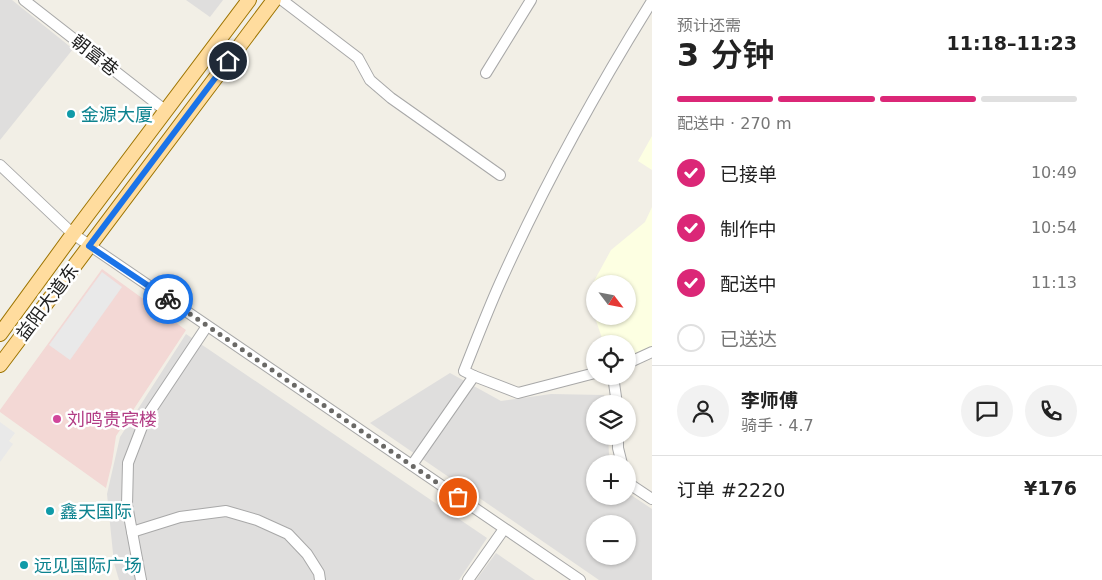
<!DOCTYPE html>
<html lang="zh">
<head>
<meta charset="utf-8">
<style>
	body { margin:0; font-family:"DejaVu Sans","Noto Sans SC",sans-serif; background:#f2f2f2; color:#222; height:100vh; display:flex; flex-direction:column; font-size:19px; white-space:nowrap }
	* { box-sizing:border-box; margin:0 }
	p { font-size:16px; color:#767676 }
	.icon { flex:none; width:28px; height:28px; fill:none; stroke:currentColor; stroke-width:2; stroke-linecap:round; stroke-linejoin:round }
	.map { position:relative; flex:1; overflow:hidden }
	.side { display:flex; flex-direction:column; background:#fff; width:450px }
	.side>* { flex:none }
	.needle { width:32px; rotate:122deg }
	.fabs { position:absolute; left:586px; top:275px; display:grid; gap:10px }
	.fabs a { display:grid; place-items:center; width:50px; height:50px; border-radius:50%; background:#fff; box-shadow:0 1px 4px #0004; font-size:25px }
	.pin { position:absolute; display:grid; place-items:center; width:42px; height:42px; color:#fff; margin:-21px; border:2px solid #fff; border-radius:50%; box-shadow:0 1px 5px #0007 }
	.courier { position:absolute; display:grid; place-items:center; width:50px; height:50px; margin:-25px; border:4px solid #1a73e8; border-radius:50%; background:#fff; color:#222; box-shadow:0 1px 6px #0007 }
	.head em { font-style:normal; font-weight:600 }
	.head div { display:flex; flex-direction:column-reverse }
	.head { display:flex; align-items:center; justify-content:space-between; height:85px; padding:0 25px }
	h1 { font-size:32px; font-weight:600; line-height:38px }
	.bar { display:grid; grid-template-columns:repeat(4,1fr); gap:8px 5px; align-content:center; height:60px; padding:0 25px }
	.bar i { height:6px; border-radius:4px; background:#e0e0e0 }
	.bar .active { background:#db2777 }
	.bar p { grid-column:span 4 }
	.line { display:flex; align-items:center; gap:12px; padding:0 25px; border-top:1px solid #e0e0e0 }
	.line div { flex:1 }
	.round { display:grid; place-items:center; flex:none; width:52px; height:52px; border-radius:26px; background:#f2f2f2 }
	ol { padding:0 25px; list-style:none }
	li { display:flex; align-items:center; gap:15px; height:55px }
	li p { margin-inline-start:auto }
	li .icon { padding:5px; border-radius:50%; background:#db2777; color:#fff; stroke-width:4 }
	li:last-child { color:#767676 }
	li i { width:28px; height:28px; border:2px solid #e0e0e0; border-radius:50% }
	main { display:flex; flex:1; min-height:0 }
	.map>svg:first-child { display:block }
</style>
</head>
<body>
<main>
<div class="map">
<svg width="652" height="580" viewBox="0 0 652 580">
	<rect width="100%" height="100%" fill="#f2efe6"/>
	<g fill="#dfdedd" fill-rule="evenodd">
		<path d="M0,0H12L73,49L0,140Z"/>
		<path d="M186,0H223L210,17Z"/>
		<path d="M186,334L487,538L459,580H119L114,563L107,494L120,437Z"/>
		<path d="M450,373L501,401L551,394L604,395L605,404H595V436H608L609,454L613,464H595V496H628V493L652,509V580H599L370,423ZM595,524H628V556H595Z"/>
		<path d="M496,553L535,580H476Z"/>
	</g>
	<path fill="#f3d8d5" d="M102,269L186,330L116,436L112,463L106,488L0,412V410Z"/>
	<g fill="#fdffe2" fill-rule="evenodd">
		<path d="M652,136V170L638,161Z"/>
		<path d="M652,207V348L630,358L628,357V344H604L587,294L611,250L645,222ZM595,284H628V316H595Z"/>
	</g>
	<g fill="#e9e9e9">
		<path d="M102,272L122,287L70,360L49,345Z"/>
		<path d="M0,422L15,433L9,441L13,444L0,462Z"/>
	</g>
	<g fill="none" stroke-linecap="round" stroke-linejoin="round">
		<defs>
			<g id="minor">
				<path d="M24,0L166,111"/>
				<path d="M282,0L358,58L370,80L391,98L500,175"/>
				<path d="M486,73L531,0"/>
				<path d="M0,165L73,234L580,580"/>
				<path d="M628,363L652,352"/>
				<path d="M474,376L464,371C476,341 487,312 500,283C544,185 596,91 652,1"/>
				<path d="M613,376L617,404"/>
				<path d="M618,436V448L622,464"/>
				<path d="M412,465L474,376L518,393L595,373"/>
				<path d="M628,483L652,499"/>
				<path d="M132,532L180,517L226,511L257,520L288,534L307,554L319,573L320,580"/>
				<path d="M141,580L127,505L128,463L145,419L207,326"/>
				<path d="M468,580L504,529"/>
			</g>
			<g id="major">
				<path d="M0,334L73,234L249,0"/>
				<path d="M0,365L274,0"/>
			</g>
		</defs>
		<use href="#minor" stroke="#a8a8a8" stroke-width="12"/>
		<use href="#major" stroke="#9d7400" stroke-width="16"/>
		<use href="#minor" stroke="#fff" stroke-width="10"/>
		<use href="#major" stroke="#ffdc9e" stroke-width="14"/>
	</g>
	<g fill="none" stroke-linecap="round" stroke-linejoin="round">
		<path stroke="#6a6966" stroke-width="5" stroke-dasharray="0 9" d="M168,299L458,497"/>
		<path stroke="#1a73e8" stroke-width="6" d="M168,299L89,246L228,61"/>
	</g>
	<g fill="#0f9aa8" stroke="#fff" stroke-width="2">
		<circle cx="71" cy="114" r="5"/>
		<circle cx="50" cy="511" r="5"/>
		<circle cx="24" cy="565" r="5"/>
	</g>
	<circle fill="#d1479c" stroke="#fff" stroke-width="2" cx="57" cy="419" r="5"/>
	<g text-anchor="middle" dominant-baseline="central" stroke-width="5" stroke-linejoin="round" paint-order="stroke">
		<g font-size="18" fill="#212121" stroke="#fff">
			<text transform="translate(95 55) rotate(38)">朝富巷</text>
			<text transform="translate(47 302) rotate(-53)">益阳大道东</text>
		</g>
		<g font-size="18" fill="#0d838f" stroke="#fff" text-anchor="start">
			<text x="81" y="114">金源大厦</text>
			<text x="60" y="511">鑫天国际</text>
			<text x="34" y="565">远见国际广场</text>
		</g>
		<g font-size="18" fill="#b23c85" stroke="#fff" text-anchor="start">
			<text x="67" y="419">刘鸣贵宾楼</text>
		</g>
	</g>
</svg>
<div class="fabs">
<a><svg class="needle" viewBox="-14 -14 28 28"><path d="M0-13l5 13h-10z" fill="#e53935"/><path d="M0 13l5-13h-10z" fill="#767676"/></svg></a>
<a><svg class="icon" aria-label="locate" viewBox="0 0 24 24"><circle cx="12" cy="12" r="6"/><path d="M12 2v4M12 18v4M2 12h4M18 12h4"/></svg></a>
<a><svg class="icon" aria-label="layers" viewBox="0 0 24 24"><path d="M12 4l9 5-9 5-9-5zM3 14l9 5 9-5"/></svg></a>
<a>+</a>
<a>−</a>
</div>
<div class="pin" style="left:458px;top:497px;background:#ea580c"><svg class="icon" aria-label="bag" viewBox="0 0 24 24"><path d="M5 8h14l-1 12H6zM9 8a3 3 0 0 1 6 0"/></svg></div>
<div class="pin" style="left:228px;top:61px;background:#1f2937"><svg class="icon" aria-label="home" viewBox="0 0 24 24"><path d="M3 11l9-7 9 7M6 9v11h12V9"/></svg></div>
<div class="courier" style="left:168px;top:299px"><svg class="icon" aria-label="bike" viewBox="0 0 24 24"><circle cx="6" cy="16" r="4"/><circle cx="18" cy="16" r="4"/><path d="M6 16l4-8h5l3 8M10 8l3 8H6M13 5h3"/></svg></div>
</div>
<section class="side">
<div class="head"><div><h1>3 分钟</h1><p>预计还需</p></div><em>11:18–11:23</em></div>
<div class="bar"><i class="active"></i><i class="active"></i><i class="active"></i><i></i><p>配送中 · 270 m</p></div>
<ol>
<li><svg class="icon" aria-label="check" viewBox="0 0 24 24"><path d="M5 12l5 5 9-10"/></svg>已接单<p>10:49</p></li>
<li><svg class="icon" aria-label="check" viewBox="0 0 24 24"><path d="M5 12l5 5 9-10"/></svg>制作中<p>10:54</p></li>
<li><svg class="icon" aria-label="check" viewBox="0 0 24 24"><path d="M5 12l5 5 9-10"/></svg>配送中<p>11:13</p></li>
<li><i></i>已送达</li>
</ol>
<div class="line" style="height:90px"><a class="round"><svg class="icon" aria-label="person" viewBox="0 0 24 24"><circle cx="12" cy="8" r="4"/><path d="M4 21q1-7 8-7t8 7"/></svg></a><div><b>李师傅</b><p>骑手 · 4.7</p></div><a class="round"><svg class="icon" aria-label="chat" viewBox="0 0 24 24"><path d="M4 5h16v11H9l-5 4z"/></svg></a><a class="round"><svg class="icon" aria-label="phone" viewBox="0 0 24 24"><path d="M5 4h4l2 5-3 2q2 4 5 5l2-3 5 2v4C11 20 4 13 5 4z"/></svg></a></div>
<div class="line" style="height:65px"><div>订单 #2220</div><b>¥176</b></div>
</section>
</main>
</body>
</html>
